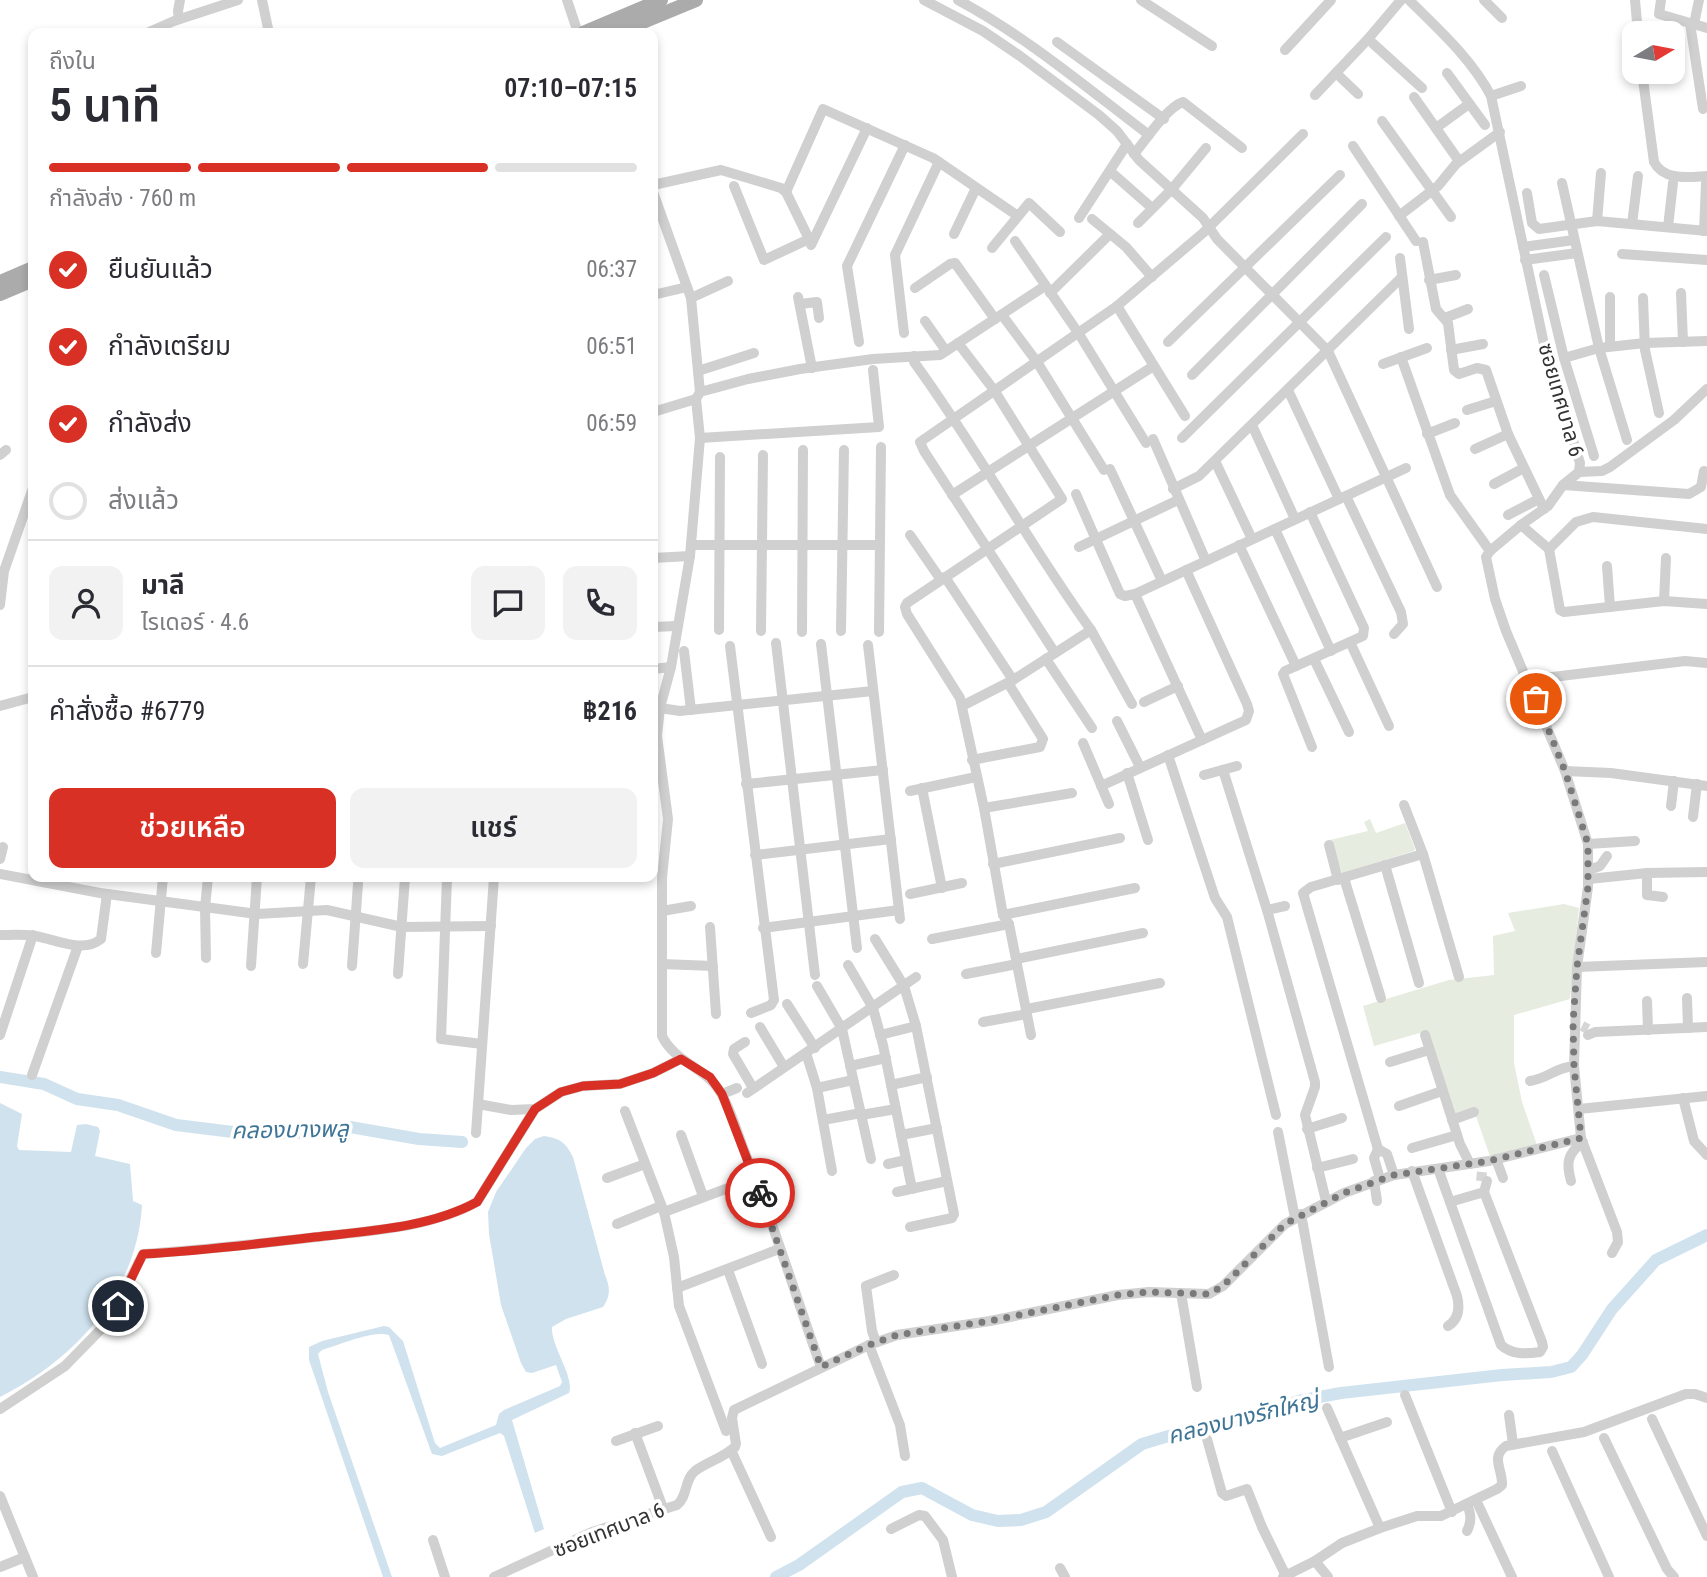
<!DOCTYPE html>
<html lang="th">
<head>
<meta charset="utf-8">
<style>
	body { margin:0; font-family:"Roboto Condensed","Noto Sans Thai",sans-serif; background:#f2f2f3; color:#2b2b33; height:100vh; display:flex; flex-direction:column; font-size:26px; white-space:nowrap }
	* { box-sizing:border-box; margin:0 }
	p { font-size:23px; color:#7c7c81 }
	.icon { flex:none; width:38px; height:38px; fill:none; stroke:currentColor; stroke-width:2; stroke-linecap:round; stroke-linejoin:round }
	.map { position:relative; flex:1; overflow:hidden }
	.side { position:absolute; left:28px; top:28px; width:630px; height:854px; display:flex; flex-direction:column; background:#fff; border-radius:14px; box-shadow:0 4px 10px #0003 }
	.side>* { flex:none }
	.needle { width:46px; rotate:80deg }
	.controls { position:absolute; left:1622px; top:21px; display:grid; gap:14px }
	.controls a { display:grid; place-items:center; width:63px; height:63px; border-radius:14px; background:#fff; box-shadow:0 4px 10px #0003; font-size:35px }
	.pin { position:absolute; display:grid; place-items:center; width:60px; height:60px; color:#fff; margin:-30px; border:4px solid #fff; border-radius:50%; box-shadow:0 2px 7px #0007 }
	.courier { position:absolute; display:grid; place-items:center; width:70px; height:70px; margin:-35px; border:5px solid #d93025; border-radius:50%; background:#fff; color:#222; box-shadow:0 2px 9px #0007 }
	.head em { font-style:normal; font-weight:600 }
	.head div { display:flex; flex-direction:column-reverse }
	.head { display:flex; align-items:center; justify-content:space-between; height:119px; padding:0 21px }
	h1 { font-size:46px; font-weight:600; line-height:52px }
	.bar { display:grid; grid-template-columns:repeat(4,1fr); gap:10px 7px; align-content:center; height:84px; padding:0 21px }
	.bar i { height:9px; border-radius:5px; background:#e1e1e2 }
	.bar .current { background:#d93025 }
	.bar p { grid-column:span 4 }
	.line { display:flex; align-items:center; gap:18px; padding:0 21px; border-top:2px solid #e1e1e2 }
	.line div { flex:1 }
	.round { display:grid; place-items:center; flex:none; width:74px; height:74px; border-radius:14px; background:#f2f2f3 }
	ol { padding:0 21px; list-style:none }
	li { display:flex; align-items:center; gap:21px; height:77px }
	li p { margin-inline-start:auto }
	li .icon { padding:7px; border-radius:50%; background:#d93025; color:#fff; stroke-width:4 }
	li:last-child { color:#7c7c81 }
	li i { width:38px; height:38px; border:4px solid #e1e1e2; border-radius:50% }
	.cta { display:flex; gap:14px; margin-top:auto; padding:14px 21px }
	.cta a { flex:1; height:80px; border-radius:14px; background:#d93025; color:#fff; font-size:28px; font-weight:600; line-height:80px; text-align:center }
	.cta a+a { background:#f2f2f3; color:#2b2b33 }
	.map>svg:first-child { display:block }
</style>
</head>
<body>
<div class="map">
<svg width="1707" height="1577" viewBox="0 0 1707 1577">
	<rect width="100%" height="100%" fill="#fff"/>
	<g fill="#e6ecdf">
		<path d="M1370,819L1376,833L1405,823L1415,849L1414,851L1342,873L1330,840L1368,831L1364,822Z"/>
		<path d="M1564,904L1579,908L1570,999L1514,1015V1063L1522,1102L1537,1145L1490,1156L1473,1108L1455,1115L1427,1031L1374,1046L1363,1006L1449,980L1494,975L1493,936L1515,931L1508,913Z"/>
	</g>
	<g fill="#cfe2ee">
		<path d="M0,1103L22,1114L17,1146L19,1150L71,1152L77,1125L86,1124L98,1127L100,1131L95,1156L130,1164L133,1201L142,1205C137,1293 75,1359 0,1397Z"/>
		<path d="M544,1136C560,1138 566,1143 573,1157L605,1275C610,1287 611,1295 603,1307L566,1319L552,1327C551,1347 575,1377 569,1393L512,1420L544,1529L535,1533L504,1436L500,1433L442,1456L432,1454L389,1335C373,1330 339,1345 322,1350L318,1354L328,1392L392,1577H383L309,1360V1347L322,1341L384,1326L389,1327L403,1341L435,1443L440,1448L496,1425L499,1414L504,1410L560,1386L562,1382L556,1365L532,1373L526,1372L521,1363L501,1305L489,1234L488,1212L496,1192L526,1148L535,1139Z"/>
	</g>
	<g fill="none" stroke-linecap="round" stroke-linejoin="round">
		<g stroke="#cfe2ee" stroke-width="12">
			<path d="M0,1077L44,1084L77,1099L118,1105L176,1125L241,1133H302L350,1127L419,1139L462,1142"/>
			<path d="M776,1577L799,1565L902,1492L922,1488L972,1515L998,1521L1021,1520L1046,1512L1142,1444L1192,1429L1256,1417L1298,1401L1341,1393L1502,1375L1551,1372L1571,1367L1582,1355L1612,1309L1656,1260L1707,1235"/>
		</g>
		<g stroke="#d6d6d6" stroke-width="10" stroke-dasharray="10 5" stroke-linecap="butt">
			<path d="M1582,1026L1588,1029"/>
			<path d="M1481,1181L1482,1172"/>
		</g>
		<g stroke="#d0d0d0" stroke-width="10">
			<path d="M262,0L269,33"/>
			<path d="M567,0L578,33"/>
			<path d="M924,0L983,31L1020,56L1099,115L1117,131L1139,160L1203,218L1217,239L1328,351L1437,587"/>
			<path d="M958,0C1027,37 1087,88 1149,135"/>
			<path d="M1141,0L1212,46"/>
			<path d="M1409,0C1439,30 1471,58 1491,96L1544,344L1580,463L1579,472"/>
			<path d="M1484,0L1502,18"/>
			<path d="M1635,0L1638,33"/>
			<path d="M1661,0L1659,14L1707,28"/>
			<path d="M179,19L178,11L180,0"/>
			<path d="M1690,23L1703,109"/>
			<path d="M1694,24L1699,0"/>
			<path d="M149,32L174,21L238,0"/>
			<path d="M1368,39L1422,88"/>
			<path d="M1057,42L1164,119"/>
			<path d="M1285,50L1331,0"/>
			<path d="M1642,72L1654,162C1664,181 1688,177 1707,176"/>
			<path d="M1336,73L1358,94"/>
			<path d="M1447,73L1485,125"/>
			<path d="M1315,95L1368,39L1401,0"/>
			<path d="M1491,96L1521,86"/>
			<path d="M1414,97L1459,161"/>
			<path d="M1382,121L1451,217"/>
			<path d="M1436,128L1469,104"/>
			<path d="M1353,146L1416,241"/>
			<path d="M1134,154C1146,140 1166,108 1183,102L1242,148"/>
			<path d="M1111,172L1152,208"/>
			<path d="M653,185L721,170L781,188L786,192L809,239"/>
			<path d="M734,186L764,260L809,239L811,245L867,128"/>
			<path d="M653,192L691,298L700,392L696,399L700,438L690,556L671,667L660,708L657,736L668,819L662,878V1036C675,1063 708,1068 722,1095C732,1113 738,1135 746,1155C774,1224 796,1297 821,1367"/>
			<path d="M786,192L823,109L933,158L1018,216"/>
			<path d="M1527,193L1532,223L1539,229L1597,221L1707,231"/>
			<path d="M1399,216L1438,186L1456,164L1500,132"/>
			<path d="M1079,218L1127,144"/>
			<path d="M1092,219L1126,247L1152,277"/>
			<path d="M1597,221L1601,173"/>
			<path d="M1138,223L1172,189L1206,148"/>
			<path d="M1632,224L1638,176"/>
			<path d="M1668,227L1673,183"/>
			<path d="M1704,231L1706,183"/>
			<path d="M954,234L976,188"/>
			<path d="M1015,241L1079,334L1146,443"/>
			<path d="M1423,242L1436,309L1448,323L1454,370L1459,374L1477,368L1486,370L1508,434L1544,509"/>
			<path d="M1523,247L1574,240"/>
			<path d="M992,248L1029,203L1060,232"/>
			<path d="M1622,254L1707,260"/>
			<path d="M1400,258L1409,329"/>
			<path d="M1525,260L1577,253"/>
			<path d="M1544,275L1564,358L1599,348L1562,183"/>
			<path d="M1429,280L1456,275"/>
			<path d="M915,288L950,264L955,263L995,319"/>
			<path d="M1050,293L1110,234"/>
			<path d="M1681,293L1683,342"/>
			<path d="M653,295L687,287"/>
			<path d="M798,297L812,368"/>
			<path d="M1610,297V346"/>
			<path d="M691,298L728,281"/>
			<path d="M1643,298L1645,350L1659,413"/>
			<path d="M800,304L817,302L819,318"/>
			<path d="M1117,306L1185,416"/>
			<path d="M1002,315L1037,362L1104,470"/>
			<path d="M1445,318L1468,309"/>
			<path d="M925,321L946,351"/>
			<path d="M904,333L895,255L939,162"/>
			<path d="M859,342L847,266L905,145"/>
			<path d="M1168,342L1340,175"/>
			<path d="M958,343L994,390L1062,499L907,603L905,607L907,614L960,698L984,808L1003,915L1009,924L1031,1035"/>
			<path d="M1451,350L1483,344"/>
			<path d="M914,356V362C977,448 1028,543 1091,630L1013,680L962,706"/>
			<path d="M1401,357L1450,495L1490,551"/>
			<path d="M1564,358L1594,456"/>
			<path d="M1383,364L1427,348"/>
			<path d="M698,371L754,353"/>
			<path d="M1192,375L1362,204"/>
			<path d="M1288,390L1339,499"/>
			<path d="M700,392L748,379L800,369L873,359L940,355L1045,286"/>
			<path d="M1467,410L1496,401"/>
			<path d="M653,412L696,399"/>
			<path d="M1252,425L1295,519"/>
			<path d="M1427,434L1455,423"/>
			<path d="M700,438L879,427L873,370"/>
			<path d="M1182,438L1386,237"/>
			<path d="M1153,439L1206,561"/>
			<path d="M1627,440L1599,348L1645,343L1707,341"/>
			<path d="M1475,449L1508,434"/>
			<path d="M0,455L6,450"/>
			<path d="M1215,461L1252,539"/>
			<path d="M1110,469L1162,581"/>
			<path d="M1579,472L1563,485L1548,506L1521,525L1490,551L1486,557L1495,599L1506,631L1565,771L1588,844V887L1577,967L1574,1066L1581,1138L1617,1232L1618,1242L1612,1253"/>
			<path d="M1579,472L1602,471L1610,467L1674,420L1707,389"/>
			<path d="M1494,484L1524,468"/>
			<path d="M1563,485L1689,494L1701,487L1704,471"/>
			<path d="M1173,489L1199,476L1402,277"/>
			<path d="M1076,494L1120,594L1125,596L1135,594L1406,468"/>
			<path d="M952,495L1152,367"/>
			<path d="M1346,496L1401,612L1403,624L1394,634"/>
			<path d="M1310,512L1364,628L1363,636L1285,671L1283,674L1312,747"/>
			<path d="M1508,515L1539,499"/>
			<path d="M1521,525L1549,549L1560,610L1564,612L1664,601L1707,604"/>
			<path d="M1275,529L1331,651"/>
			<path d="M910,535L941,580"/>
			<path d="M691,545H879"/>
			<path d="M1239,545L1296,666"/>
			<path d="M1079,547L1178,500"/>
			<path d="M1549,549L1576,522L1593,517L1707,529"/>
			<path d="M653,558L690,556"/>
			<path d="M1607,566L1610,607"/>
			<path d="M945,577L1013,680"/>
			<path d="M1135,594L1202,740"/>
			<path d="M1664,601L1666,558"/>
			<path d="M0,605L4,571L33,488"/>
			<path d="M653,627L677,626"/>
			<path d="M719,630L720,457"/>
			<path d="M1091,630L1132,704"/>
			<path d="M761,631L763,455"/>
			<path d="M841,631L844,450"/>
			<path d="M802,632L803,450"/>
			<path d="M879,632L881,447"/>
			<path d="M1350,642L1389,726"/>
			<path d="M776,643L815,975"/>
			<path d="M821,644L857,948"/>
			<path d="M868,645L900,919"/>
			<path d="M730,646L774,1000L771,1005L751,1013"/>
			<path d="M684,651L691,710"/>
			<path d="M1055,653L924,451L920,442L1117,306L1203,233L1303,134"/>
			<path d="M1046,659L1092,728"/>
			<path d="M1314,659L1349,732"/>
			<path d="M653,669L671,667"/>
			<path d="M1529,684L1544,678L1685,661L1707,663"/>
			<path d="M1144,702L1178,686"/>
			<path d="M0,706L33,697"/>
			<path d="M660,708L680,711L873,691"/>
			<path d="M1117,721L1140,767"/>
			<path d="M1083,743L1109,804"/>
			<path d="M1168,755L1215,898L1227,917L1276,1115"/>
			<path d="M972,760L1040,747L1043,739L1008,683"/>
			<path d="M1223,770L1267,910L1315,1082V1087L1305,1115L1326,1201"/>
			<path d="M1565,771L1611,773L1707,786"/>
			<path d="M1127,773L1148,840"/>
			<path d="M1204,775L1237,766"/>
			<path d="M746,784L883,770"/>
			<path d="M1101,786L1246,720L1249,711L1247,704L1186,570"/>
			<path d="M922,788L942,888"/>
			<path d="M910,791L976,777"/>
			<path d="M1404,805L1423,854L1459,977"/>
			<path d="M1671,806L1674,781"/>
			<path d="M984,808L1072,793"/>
			<path d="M1693,817L1697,784"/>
			<path d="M1588,844L1635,841"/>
			<path d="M1329,845L1338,880"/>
			<path d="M755,855L891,839"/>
			<path d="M0,859L3,847"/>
			<path d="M993,864L1120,838"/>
			<path d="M1385,865L1419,983"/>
			<path d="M1589,870L1600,866L1607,856"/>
			<path d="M1647,873V895L1663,897"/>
			<path d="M0,874L100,893L257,914L327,910L402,927L491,926"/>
			<path d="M447,878L441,1039L482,1044"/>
			<path d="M1344,878L1381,998"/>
			<path d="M1589,879L1647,873L1707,872"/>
			<path d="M910,894L962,883"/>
			<path d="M1267,910L1285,906"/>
			<path d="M662,911L691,906"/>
			<path d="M1003,915L1135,888"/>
			<path d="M710,927L716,1014"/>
			<path d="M763,928L899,910"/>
			<path d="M0,935C11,935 23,934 35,936C55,939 83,954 101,939L107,894"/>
			<path d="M875,939L904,986L916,1026L954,1214L952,1218L910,1227"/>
			<path d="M932,939L1009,924"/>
			<path d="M156,953L163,877"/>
			<path d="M206,958L205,908L208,877"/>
			<path d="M1016,959L1143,933"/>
			<path d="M303,964L311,877"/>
			<path d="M662,964L713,966"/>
			<path d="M848,965L873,1008L883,1045L912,1189"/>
			<path d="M251,966L257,877"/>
			<path d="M352,966L358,884"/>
			<path d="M1577,967L1707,962"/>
			<path d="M398,974L405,877"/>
			<path d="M966,974L1017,964"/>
			<path d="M817,986L842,1029L871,1159"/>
			<path d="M1687,998L1688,1028"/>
			<path d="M1647,1001L1648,1030"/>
			<path d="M787,1004L815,1048"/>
			<path d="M1027,1009L1160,983"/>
			<path d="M983,1022L1027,1014"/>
			<path d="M760,1027L784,1067"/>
			<path d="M0,1035L33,935"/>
			<path d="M880,1035L916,1026"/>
			<path d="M1425,1035L1460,1144L1470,1164"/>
			<path d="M1588,1035L1595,1032L1707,1027"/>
			<path d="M745,1042L734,1049L733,1054L753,1088"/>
			<path d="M806,1053L817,1088L832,1171"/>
			<path d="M1390,1062L1429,1050"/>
			<path d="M850,1066L886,1058"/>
			<path d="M32,1075L78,946"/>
			<path d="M1530,1081C1549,1078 1554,1068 1574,1066"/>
			<path d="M891,1085L927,1077"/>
			<path d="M817,1088L853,1080"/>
			<path d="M747,1093L916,977"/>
			<path d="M722,1094L737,1088"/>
			<path d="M1683,1098L1694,1141L1707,1155"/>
			<path d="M478,1104L511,1110L535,1109L561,1092L583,1086L620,1084L653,1073L681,1059"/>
			<path d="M1399,1106L1442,1091"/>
			<path d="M1579,1109L1707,1096"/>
			<path d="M625,1111L664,1212L674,1257L679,1306L726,1431"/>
			<path d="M861,1115L896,1109"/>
			<path d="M823,1120L861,1113"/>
			<path d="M1452,1120L1474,1112"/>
			<path d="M1307,1129L1342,1118"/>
			<path d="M1278,1132L1295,1218"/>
			<path d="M476,1133L494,877"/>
			<path d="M681,1135L703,1196"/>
			<path d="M901,1135L937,1128"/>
			<path d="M1412,1148L1457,1135"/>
			<path d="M1378,1149L1303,893L1311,887L1423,854"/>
			<path d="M1378,1149L1387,1154L1394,1175"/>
			<path d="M1378,1149L1374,1158L1380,1179"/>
			<path d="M1496,1159L1503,1178"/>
			<path d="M888,1164L906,1160"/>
			<path d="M1317,1168L1353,1159"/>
			<path d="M1412,1171L1457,1296C1460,1308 1459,1319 1448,1326"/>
			<path d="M1440,1174L1501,1345C1512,1355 1526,1354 1540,1352L1543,1347L1542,1342L1484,1192"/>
			<path d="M607,1178L645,1164"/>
			<path d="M1374,1181L1377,1201"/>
			<path d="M1571,1181C1566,1163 1567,1154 1583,1142"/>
			<path d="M897,1192L947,1181"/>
			<path d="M1450,1202L1484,1192L1487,1181"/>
			<path d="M664,1212L755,1178"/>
			<path d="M1301,1214L1329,1367"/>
			<path d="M617,1224L661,1206"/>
			<path d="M728,1270L762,1364"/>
			<path d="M677,1288L779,1249"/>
			<path d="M1181,1293L1197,1387"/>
			<path d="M876,1342L872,1331L866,1286L894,1275"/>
			<path d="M869,1345L900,1425L905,1456"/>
			<path d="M1405,1395L1452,1512"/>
			<path d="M1327,1408L1380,1528"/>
			<path d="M0,1409L65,1366L108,1322L143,1254C204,1250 265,1243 326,1236C376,1230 432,1227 477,1202L535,1109"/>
			<path d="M1509,1415L1513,1444"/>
			<path d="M1652,1419L1707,1536"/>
			<path d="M635,1433L663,1508"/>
			<path d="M1340,1438L1387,1422"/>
			<path d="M1604,1438L1667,1569L1674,1577"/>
			<path d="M1207,1439L1222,1493L1226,1496L1247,1489L1262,1527L1286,1576"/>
			<path d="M616,1441L658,1426"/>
			<path d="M731,1450L771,1537"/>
			<path d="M1552,1451L1609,1577"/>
			<path d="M0,1496L33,1577"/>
			<path d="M1476,1500L1512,1577"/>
			<path d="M891,1529L919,1515L925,1516L943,1540L952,1577"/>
			<path d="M1467,1531C1472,1521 1471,1514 1467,1504"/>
			<path d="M433,1540L445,1577"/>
			<path d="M1315,1561L1342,1543L1380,1528L1417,1516H1441L1497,1489L1502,1485C1503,1470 1490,1457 1506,1446L1584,1432L1686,1394H1695L1707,1398"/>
			<path d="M0,1567L25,1557"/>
			<path d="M1060,1568L1065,1577"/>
			<path d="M494,1577L592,1532L677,1505C688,1496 684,1480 695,1471C707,1462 723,1458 735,1447L736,1444L732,1418L734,1410L869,1345L897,1335L990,1321L1118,1295L1149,1292L1209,1294L1223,1286L1285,1224L1344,1193L1394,1175L1489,1161L1581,1138"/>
			<path d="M1283,1577L1315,1561L1328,1577"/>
		</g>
		<g stroke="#ababab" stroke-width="14">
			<path d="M583,33L661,0"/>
			<path d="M616,33L696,0"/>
			<path d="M0,282L33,268"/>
			<path d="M0,294L33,280"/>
		</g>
	</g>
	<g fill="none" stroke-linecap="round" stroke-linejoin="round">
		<path stroke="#7a7a7a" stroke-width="7" stroke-dasharray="0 12.6" d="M760,1193L821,1367L869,1345L897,1335L990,1321L1118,1295L1149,1292L1209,1294L1223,1286L1285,1224L1344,1193L1394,1175L1489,1161L1581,1138L1574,1066L1573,1023L1577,967L1588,887V844L1565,771L1536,699"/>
		<path stroke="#d93025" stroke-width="9" d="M118,1306L143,1254C201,1251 258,1244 315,1237C368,1231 429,1228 477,1202L535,1109L561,1092L583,1086L620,1084L653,1073L681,1059L710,1077L722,1094L760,1193"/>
	</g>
	<g text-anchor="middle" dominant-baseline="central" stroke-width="7" stroke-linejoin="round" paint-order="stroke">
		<g font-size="21" fill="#333" stroke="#fff">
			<text transform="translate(1561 400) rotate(74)">ซอยเทศบาล 6</text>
			<text transform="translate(609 1530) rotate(-21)">ซอยเทศบาล 6</text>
		</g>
		<g font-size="23" font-style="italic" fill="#3f7597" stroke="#fff">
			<text transform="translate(290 1130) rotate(-1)">คลองบางพลู</text>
			<text transform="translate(1243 1418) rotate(-14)">คลองบางรักใหญ่</text>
		</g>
	</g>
</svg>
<div class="controls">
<a><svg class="needle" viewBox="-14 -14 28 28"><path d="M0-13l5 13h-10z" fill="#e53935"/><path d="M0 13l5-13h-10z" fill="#7c7c81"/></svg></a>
</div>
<div class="pin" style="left:1536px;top:699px;background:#ea580c"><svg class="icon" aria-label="bag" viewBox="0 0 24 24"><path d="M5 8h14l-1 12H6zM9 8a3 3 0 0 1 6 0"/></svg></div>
<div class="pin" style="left:118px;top:1306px;background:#1f2937"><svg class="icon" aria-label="home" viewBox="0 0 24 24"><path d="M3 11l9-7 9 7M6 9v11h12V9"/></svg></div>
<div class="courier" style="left:760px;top:1193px"><svg class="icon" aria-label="bike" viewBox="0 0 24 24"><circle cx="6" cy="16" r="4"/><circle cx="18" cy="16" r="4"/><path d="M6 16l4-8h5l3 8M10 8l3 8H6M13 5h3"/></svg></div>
<section class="side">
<div class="head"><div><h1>5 นาที</h1><p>ถึงใน</p></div><em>07:10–07:15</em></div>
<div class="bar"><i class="current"></i><i class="current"></i><i class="current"></i><i></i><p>กำลังส่ง · 760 m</p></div>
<ol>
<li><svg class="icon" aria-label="check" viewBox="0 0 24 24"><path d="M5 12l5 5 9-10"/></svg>ยืนยันแล้ว<p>06:37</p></li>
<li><svg class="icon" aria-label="check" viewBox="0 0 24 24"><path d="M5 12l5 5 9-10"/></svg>กำลังเตรียม<p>06:51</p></li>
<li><svg class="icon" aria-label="check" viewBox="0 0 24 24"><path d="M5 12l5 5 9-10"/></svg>กำลังส่ง<p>06:59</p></li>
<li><i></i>ส่งแล้ว</li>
</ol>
<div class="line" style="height:126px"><a class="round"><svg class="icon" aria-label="person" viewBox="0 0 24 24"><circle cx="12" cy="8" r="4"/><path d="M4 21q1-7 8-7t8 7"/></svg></a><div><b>มาลี</b><p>ไรเดอร์ · 4.6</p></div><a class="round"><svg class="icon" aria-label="chat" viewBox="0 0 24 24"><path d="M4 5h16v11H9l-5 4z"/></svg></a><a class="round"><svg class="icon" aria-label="phone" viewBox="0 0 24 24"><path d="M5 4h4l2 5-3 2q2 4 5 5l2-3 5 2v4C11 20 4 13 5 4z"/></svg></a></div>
<div class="line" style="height:91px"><div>คำสั่งซื้อ #6779</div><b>฿216</b></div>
<div class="cta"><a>ช่วยเหลือ</a><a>แชร์</a></div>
</section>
</div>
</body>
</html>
